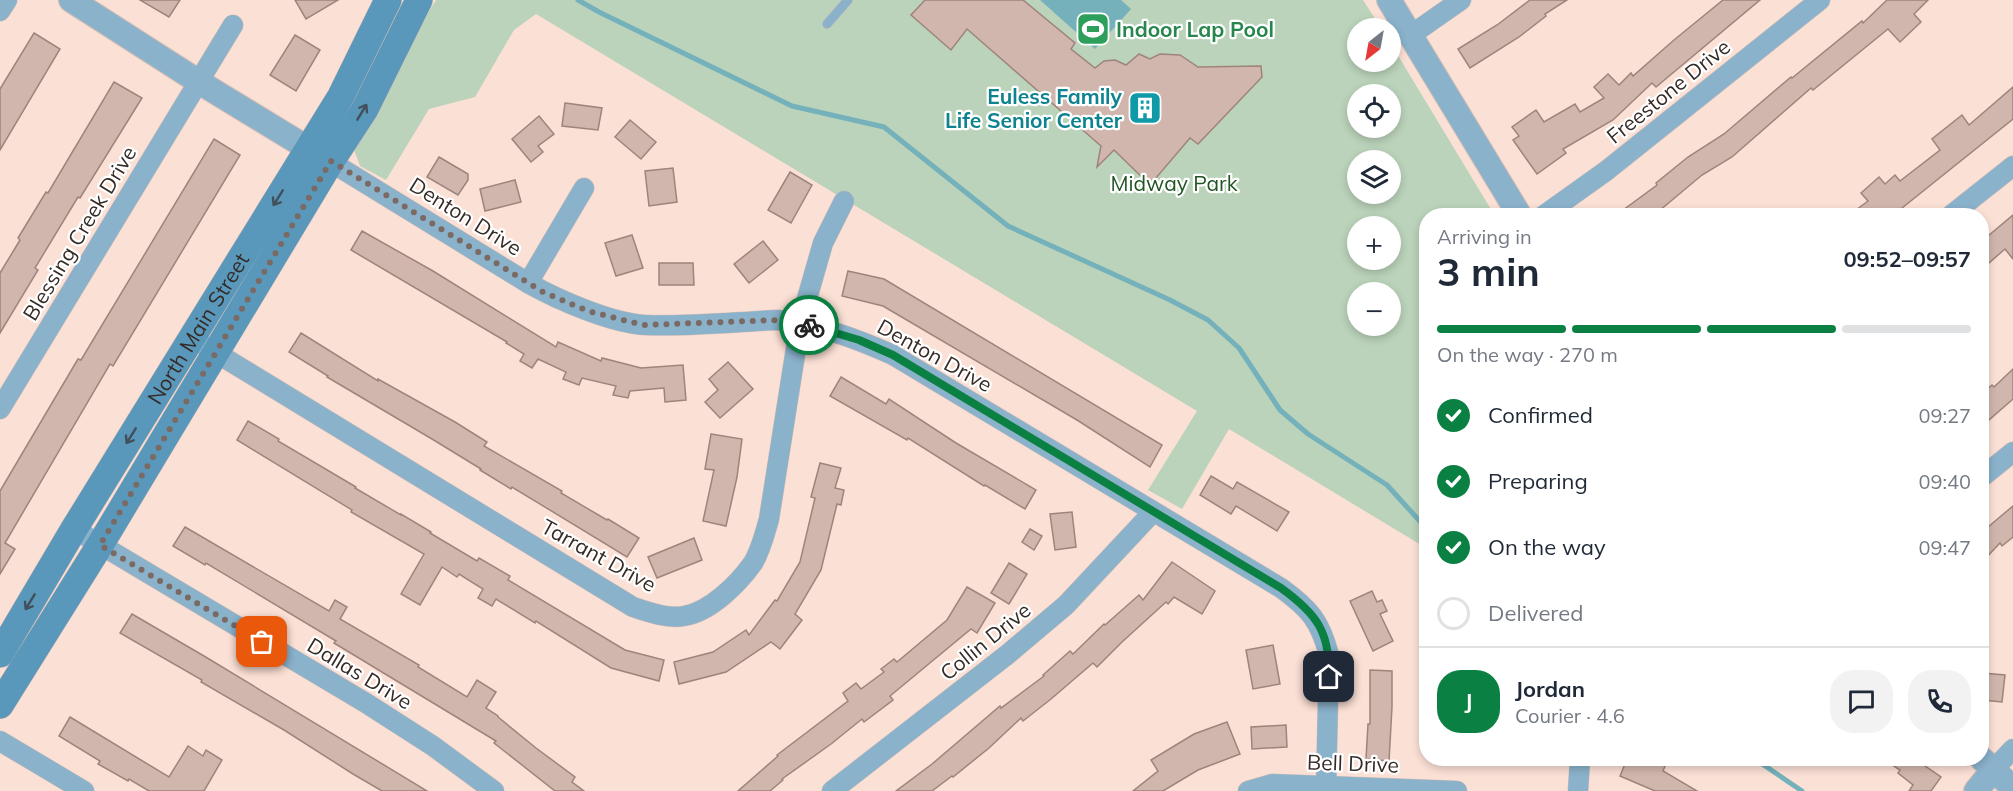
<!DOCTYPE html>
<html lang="en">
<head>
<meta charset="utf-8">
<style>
	body { margin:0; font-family:Mulish,sans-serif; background:#f2f2f3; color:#1f2937; height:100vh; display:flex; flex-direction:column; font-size:22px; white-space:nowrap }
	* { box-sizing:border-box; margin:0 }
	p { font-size:20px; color:#747a83 }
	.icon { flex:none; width:33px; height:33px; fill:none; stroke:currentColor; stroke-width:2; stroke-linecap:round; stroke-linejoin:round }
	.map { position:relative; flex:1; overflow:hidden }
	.drawer { position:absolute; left:1419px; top:208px; width:570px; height:558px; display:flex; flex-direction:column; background:#fff; border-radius:24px; box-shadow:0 3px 9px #0003 }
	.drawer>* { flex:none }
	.needle { width:39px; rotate:211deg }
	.buttons { position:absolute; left:1347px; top:18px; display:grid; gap:12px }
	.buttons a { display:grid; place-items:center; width:54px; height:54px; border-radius:50%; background:#fff; box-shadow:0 3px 9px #0003; font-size:30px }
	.pin { position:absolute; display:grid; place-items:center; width:51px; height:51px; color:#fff; margin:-26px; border-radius:12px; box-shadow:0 3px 9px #0006 }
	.courier { position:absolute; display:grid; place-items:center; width:60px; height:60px; margin:-30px; border:4px solid #0b8043; border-radius:50%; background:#fff; color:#222; box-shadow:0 2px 8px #0007 }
	.summary em { font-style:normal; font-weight:700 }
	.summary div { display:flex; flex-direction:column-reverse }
	.summary { display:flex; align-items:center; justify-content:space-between; height:102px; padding:0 18px }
	h1 { font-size:39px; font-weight:700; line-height:45px }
	.bar { display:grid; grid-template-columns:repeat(4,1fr); gap:9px 6px; align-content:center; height:72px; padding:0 18px }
	.bar i { height:8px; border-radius:4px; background:#e0e1e3 }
	.bar .active { background:#0b8043 }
	.bar p { grid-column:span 4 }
	.line { display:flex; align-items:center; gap:15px; padding:0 18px; border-top:2px solid #e0e1e3 }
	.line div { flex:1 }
	.round { display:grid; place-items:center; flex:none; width:63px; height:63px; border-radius:24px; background:#f2f2f3 }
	ol { padding:0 18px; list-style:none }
	li { display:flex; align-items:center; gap:18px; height:66px }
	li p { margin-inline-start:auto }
	li .icon { padding:6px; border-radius:50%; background:#0b8043; color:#fff; stroke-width:4 }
	li:last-child { color:#747a83 }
	li i { width:33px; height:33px; border:3px solid #e0e1e3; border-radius:50% }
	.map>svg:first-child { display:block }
</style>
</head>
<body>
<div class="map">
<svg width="2013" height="791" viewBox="0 0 2013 791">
	<rect width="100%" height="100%" fill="#fbe0d5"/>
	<path fill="#bbd3ba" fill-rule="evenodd" d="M436,0H1363L1381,28H1358V62H1390L1391,44L1495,216H1426V548L1229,429L1182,509L1148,490L1197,411L536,14L514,30L475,97L429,109L386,180L360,166L353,147L421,24ZM1358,94H1390V128H1358ZM1358,160H1390V194H1358ZM1358,226H1390V260H1358ZM1358,292H1390V326H1358Z"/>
	<path fill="#74b1ba" d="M1040,0H1121L1131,9L1095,49Z"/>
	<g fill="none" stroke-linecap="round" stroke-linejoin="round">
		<g stroke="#74b1ba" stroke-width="5">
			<path d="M578,0L599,12L792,106L884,127L1008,226L1170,300L1208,320L1239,348L1280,410L1308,434L1387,485L1426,528"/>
			<path d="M1755,759L1802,791"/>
		</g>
	</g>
	<g fill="#d1b6ad" stroke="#9e847c" stroke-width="1.5">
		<path d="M140,0H180L169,17Z"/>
		<path d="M295,0H338L306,19Z"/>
		<path d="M925,0H1023L1075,43L1071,49L1095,68L1104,61L1115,60L1126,65L1139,54L1150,59L1160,54L1180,55L1198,67L1261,66L1262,77L1198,144L1190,138L1150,185L1114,150L1097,167L1101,146L967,29L951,50L911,15Z"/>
		<path d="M1530,0H1567L1545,14L1546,16L1519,37L1470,68L1458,49L1497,25Z"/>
		<path d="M1723,0H1760L1656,87L1652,83L1613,120L1563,149L1566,153L1537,174L1513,140L1519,136L1512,127L1536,110L1544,122L1575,104L1580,112L1604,98L1594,87L1608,74L1619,85L1631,73L1633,76L1674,40Z"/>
		<path d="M1887,0H1928L1914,14L1921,22L1900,42L1888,29L1813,90L1811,88L1732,157L1702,175L1653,216H1615L1657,185L1656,183L1688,157L1724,134L1791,77L1792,78L1862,21L1863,23Z"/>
		<path d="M34,33L60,49L0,150V89Z"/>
		<path d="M295,35L320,50L296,91L270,75Z"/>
		<path d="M114,82L142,98L80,198L78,197L35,268L38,270L0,333V273L20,240L18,238L46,192L48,193Z"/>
		<path d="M2013,87V119L1892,216H1848L1868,201L1861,193L1879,177L1885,184L1895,175L1900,181L1940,150L1932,139L1962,115L1969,125Z"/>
		<path d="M565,103L602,108L598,130L562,126Z"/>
		<path d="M539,116L554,134L538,146L543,152L531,162L512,139Z"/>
		<path d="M630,120L656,142L641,159L615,137Z"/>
		<path d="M214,139L240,155L113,366L110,364L5,543L15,549L0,574V491L78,359L81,360Z"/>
		<path d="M439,157L468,174V180L458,195L427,177Z"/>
		<path d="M673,168L677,202L649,206L645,171Z"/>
		<path d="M790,172L812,185L791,223L768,210Z"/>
		<path d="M515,180L521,202L485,211L480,189Z"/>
		<path d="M2013,215V259L2005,249L1982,269V241Z"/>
		<path d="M362,231L433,271L556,347L558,342L601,361L602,358L641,368L683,365L686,400L665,402L664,388L630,391L628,398L613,395L616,386L582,378L579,385L563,379L566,372L538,359L532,368L520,361L524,354L506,343L507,342L351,250Z"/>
		<path d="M632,235L643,268L616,276L605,243Z"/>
		<path d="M763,241L778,260L749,283L734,264Z"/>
		<path d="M659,263H693L694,285H659Z"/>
		<path d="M848,271L884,279L1162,445L1150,467L1077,420L883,306L842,296Z"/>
		<path d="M301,333L378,381V379L455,422L487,442L484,446L562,491L561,493L607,520L608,519L639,538L627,557L512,487L511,489L480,470L481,469L432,439L327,377L328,376L289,352Z"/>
		<path d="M728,362L753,389L720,418L705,402L718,390L709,379Z"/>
		<path d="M2013,369V399L1982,426V394L1992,385L1994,387Z"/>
		<path d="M841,377L886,404L889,399L956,443L1036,490L1025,509L985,485L984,486L908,438L907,440L830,396Z"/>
		<path d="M248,421L279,439L278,441L356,487L355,488L401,515V514L431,532L430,533L477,561L479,558L510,576L508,580L625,650L664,660L659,681L611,668L536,621L535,623L496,599L492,606L478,598L483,589L459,574L457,577L442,567L420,605L401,594L424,554L351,512L352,510L237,440Z"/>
		<path d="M711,434L742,439L737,477L726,526L703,521L714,470L705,469Z"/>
		<path d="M820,463L841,468L835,488L844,490L841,505L837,504L821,570L795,614L802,620L780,649L771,642L726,672L679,684L674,662L713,652L746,630L749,635L775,600L777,601L800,562L815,498L811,497Z"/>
		<path d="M1211,476L1233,489L1237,482L1289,512L1277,531L1236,506L1231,514L1200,495Z"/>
		<path d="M2013,506V537L2002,546L2000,543L1982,562V532Z"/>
		<path d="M1072,512L1076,547L1055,550L1050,514Z"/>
		<path d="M185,527L329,611L335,600L347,607L340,619L419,665L418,667L467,697L477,680L496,692L486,708L498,716V717L536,748L575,777L572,782L584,791H555L494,743L496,741L334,643L336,641L206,563L205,565L173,546Z"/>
		<path d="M1030,529L1042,536L1034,550L1022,542Z"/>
		<path d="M694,538L702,560L657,578L648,557Z"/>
		<path d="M1172,562L1215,591L1202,614L1174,597L1168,604L1166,602L1122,642L1097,667L1093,663L1051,699L1023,721L1021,718L989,748L953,777L952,776L932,791H896L932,764L1000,706L1001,708L1044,676L1043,675L1070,651L1073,654L1104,624L1105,625L1139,595L1143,600Z"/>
		<path d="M1009,563L1027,574L1009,604L991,593Z"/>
		<path d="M967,587L995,603L977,633L971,629L890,696L893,700L864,722L862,719L831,744L782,779L783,780L770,791H738L778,756L777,755L848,701L843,693L856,683L861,689L884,672L881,669L894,659L897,662L947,620Z"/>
		<path d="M1372,591L1377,602L1382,600L1387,611L1380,614L1393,641L1373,651L1350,601Z"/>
		<path d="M132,614L204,656L427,791H382L353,774L284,730L201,682L202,680L120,633Z"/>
		<path d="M1273,645L1280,684L1253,689L1246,650Z"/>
		<path d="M1370,670L1392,671V707L1389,761L1366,759L1368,724H1370Z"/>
		<path d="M1982,673L2005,675L2002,702L1982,700Z"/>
		<path d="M70,717L169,777L188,746L203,756L206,750L222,760L204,791H149L129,779L128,781L98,764L100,761L59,736Z"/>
		<path d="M1227,722L1240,754L1198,770L1163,791H1133L1158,771L1151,760L1194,734Z"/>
		<path d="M1286,725L1287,747L1252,749L1251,727Z"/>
		<path d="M1627,759H1668L1663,771L1697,791H1655L1620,776Z"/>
		<path d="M1883,759H1915L1941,777L1931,791H1909L1913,785L1898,773L1900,770Z"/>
	</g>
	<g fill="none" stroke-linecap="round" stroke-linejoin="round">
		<defs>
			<path id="service" d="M827,24L848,0"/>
			<g id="minor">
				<path d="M0,11L7,0"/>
				<path d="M1411,35L1461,0"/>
				<path d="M321,156L528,283C558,300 611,323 645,325C689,327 734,322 778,320C819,325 855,338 893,355L1281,588C1310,609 1320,621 1329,655L1326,791"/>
				<path d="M1543,216L1606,171L1820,0"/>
				<path d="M1950,216L2013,166"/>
				<path d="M528,283L584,188"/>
				<path d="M205,346L633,607C649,612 667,619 684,616C710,612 738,584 753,563C761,550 765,533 769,519L800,323L823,243L844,201"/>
				<path d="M0,409L233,25"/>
				<path d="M1982,477L2013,452"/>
				<path d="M74,529L366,703L433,746L494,791"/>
				<path d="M0,741L84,791"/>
				<path d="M1993,770L2013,749"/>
				<path d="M832,791L1008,654L1066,605L1153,512"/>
				<path d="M1248,791L1272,784L1457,791"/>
				<path d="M1578,791L1580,759"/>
			</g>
			<g id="tertiary">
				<path d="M71,0L199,82L309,149"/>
				<path d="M1389,0L1520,216"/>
				<path d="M1982,759L2013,788"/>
				<path d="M1976,791L1993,770"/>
			</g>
			<g id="secondary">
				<path id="s1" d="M0,654L74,529L341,96L388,0"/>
				<path d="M0,705L100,545L331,161L365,109L419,0"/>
			</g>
		</defs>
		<use href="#service" stroke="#d7bfb6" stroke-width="10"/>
		<use href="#minor" stroke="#d7bfb6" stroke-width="21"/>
		<use href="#tertiary" stroke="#d7bfb6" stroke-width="26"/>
		<use href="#secondary" stroke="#d7bfb6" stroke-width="28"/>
		<use href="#service" stroke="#8ab2cb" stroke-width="9"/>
		<use href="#minor" stroke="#8ab2cb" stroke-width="20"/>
		<use href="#tertiary" stroke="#8ab2cb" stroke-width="24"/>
		<use href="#secondary" stroke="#5997bb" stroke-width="27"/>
	</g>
	<defs><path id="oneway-shaft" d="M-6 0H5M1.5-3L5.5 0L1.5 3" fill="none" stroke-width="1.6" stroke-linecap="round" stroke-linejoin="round" transform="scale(1.5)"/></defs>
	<g stroke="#41505a">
		<use href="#oneway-shaft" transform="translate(362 112) rotate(-59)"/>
		<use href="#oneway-shaft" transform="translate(278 198) rotate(122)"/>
		<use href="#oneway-shaft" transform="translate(131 436) rotate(122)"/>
		<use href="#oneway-shaft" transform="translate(30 602) rotate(121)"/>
	</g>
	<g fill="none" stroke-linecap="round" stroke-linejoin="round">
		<path stroke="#7a6a63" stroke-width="6" stroke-dasharray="0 10.8" d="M262,642L100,545L331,161L543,292L588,311L643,325L778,320L809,325"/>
		<path stroke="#0b8043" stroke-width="8" d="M809,325L859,340L893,355L1281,588C1317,614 1330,632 1329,677"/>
	</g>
	<defs>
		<symbol id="stadium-square" viewBox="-11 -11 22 22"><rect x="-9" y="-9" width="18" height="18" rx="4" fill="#2e9e5b" stroke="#fff"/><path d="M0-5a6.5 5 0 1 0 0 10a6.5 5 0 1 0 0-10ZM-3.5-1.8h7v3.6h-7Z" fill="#fff"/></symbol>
		<symbol id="building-square" viewBox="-11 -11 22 22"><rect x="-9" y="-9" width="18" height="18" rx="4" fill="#0f9aa8" stroke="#fff"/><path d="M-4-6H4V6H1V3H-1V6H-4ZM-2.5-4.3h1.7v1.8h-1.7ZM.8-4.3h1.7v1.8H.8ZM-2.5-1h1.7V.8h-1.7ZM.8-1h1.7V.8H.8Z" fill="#fff"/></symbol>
	</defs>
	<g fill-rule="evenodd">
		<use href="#stadium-square" x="1074" y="10" width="38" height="38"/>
		<use href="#building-square" x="1126" y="89" width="38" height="38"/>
	</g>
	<g text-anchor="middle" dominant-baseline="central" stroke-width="4.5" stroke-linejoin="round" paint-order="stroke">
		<g font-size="21" font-weight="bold" fill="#27864d" stroke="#fff" text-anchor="start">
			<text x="1116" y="29">Indoor Lap Pool</text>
		</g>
		<g font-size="21" fill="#342a26" stroke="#fff">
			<text transform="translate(1668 91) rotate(-39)">Freestone Drive</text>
			<text transform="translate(466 216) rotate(32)">Denton Drive</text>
			<text transform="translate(79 233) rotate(-59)">Blessing Creek Drive</text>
			<text stroke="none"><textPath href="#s1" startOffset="381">North Main Street</textPath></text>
			<text transform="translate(935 355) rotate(29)">Denton Drive</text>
			<text transform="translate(599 555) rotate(29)">Tarrant Drive</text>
			<text transform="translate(985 641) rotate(-39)">Collin Drive</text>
			<text transform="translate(360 673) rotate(31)">Dallas Drive</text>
			<text transform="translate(1353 763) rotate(2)">Bell Drive</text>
		</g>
		<g font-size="21" font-weight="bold" fill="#0d838f" stroke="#fff" text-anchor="end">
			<text x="1122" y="96">Euless Family<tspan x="1122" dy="24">Life Senior Center</tspan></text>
		</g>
		<g font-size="21" fill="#225424" stroke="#fff">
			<text x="1174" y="183">Midway Park</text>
		</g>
	</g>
</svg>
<div class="buttons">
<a><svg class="needle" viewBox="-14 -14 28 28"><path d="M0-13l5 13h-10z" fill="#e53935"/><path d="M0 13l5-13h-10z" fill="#747a83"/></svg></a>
<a><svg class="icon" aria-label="locate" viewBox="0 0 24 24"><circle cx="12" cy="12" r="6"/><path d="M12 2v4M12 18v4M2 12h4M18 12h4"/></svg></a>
<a><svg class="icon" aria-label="layers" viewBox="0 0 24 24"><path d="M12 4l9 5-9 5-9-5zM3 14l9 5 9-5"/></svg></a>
<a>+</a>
<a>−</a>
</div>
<div class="pin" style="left:262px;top:642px;background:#ea580c"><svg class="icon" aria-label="bag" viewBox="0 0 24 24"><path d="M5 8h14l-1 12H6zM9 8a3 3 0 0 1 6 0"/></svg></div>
<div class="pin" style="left:1329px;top:677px;background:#1f2937"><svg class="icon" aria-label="home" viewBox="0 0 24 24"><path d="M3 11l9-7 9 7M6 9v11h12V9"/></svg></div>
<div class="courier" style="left:809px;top:325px"><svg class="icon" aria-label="bike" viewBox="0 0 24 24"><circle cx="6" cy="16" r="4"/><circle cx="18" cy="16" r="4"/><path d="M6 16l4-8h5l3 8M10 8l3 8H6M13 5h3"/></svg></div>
<section class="drawer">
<div class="summary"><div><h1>3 min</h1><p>Arriving in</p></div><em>09:52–09:57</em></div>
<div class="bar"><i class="active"></i><i class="active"></i><i class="active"></i><i></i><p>On the way · 270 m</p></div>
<ol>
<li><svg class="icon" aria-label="check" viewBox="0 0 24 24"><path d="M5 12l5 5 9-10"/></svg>Confirmed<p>09:27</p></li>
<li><svg class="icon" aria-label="check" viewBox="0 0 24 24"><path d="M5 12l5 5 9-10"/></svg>Preparing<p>09:40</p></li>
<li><svg class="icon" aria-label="check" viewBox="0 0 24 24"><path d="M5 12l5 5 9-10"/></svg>On the way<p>09:47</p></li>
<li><i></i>Delivered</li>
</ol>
<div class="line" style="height:108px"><b class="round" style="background:#0b8043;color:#fff">J</b><div><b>Jordan</b><p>Courier · 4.6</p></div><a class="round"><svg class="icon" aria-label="chat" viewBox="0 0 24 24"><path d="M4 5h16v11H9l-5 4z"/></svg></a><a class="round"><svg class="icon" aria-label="phone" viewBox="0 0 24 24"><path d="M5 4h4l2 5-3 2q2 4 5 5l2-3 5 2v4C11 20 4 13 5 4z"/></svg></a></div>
</section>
</div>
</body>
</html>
